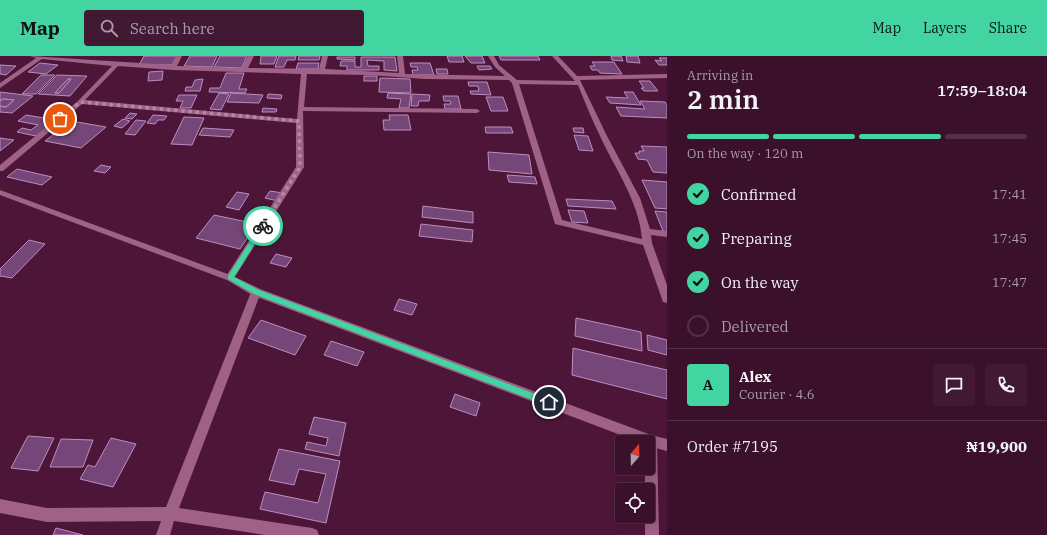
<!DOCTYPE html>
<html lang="en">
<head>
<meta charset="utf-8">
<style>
	body { margin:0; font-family:"IBM Plex Serif",serif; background:#411933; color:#f1f3f6; height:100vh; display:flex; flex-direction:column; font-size:15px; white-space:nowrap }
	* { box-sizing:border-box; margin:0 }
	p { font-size:13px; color:#ab9da9 }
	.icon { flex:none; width:22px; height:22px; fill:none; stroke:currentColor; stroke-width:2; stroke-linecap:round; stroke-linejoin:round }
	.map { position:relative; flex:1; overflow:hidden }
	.details { display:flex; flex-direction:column; background:#3a102b; width:380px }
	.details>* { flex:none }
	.needle { width:26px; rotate:20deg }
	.tools { position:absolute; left:615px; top:379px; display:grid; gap:8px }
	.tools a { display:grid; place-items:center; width:40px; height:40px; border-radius:4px; background:#3a102b; box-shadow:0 2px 10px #0003,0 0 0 1px #543047; font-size:20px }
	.pin { position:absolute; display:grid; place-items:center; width:34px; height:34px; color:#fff; margin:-17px; border:2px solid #fff; border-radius:50%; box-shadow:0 1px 4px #0007 }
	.courier { position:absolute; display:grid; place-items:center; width:40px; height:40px; margin:-20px; border:3px solid #42d4a1; border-radius:50%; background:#fff; color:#222; box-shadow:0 1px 5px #0007 }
	.overview em { font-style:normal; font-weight:600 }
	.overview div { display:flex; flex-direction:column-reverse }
	.overview { display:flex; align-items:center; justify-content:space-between; height:68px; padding:0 20px }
	h1 { font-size:26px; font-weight:600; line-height:30px }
	.bar { display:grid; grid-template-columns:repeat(4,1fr); gap:6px 4px; align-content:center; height:48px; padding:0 20px }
	.bar i { height:5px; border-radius:3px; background:#543047 }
	.bar .current { background:#42d4a1 }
	.bar p { grid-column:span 4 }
	.line { display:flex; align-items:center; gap:10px; padding:0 20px; border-top:1px solid #543047 }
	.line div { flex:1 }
	.round { display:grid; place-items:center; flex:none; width:42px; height:42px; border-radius:4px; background:#411933 }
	ol { padding:0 20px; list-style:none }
	li { display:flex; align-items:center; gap:12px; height:44px }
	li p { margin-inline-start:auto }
	li .icon { padding:4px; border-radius:50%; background:#42d4a1; color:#111; stroke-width:4 }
	li:last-child { color:#ab9da9 }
	li i { width:22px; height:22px; border:2px solid #543047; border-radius:50% }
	header { display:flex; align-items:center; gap:24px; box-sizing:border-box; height:56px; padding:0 20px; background:#42d4a1; color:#111 }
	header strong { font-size:19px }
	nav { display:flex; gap:22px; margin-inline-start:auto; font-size:14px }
	.search { width:280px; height:36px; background:#411933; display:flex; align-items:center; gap:10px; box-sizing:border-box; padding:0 14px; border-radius:4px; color:#ab9da9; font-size:15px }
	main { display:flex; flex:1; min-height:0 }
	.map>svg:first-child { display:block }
</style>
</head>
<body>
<header>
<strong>Map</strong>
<div class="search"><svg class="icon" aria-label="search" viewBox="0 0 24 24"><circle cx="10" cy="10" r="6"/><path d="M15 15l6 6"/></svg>Search here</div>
<nav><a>Map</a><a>Layers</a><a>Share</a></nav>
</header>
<main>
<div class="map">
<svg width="667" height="479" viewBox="0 0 667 479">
	<rect width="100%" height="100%" fill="#4d1639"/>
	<g fill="#754778" stroke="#be8cc0" fill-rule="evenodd">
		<path d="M144,0H177L172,9H139Z"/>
		<path d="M190,0H217L212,11L184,10Z"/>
		<path d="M220,0H247L242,12L214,11Z"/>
		<path d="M261,0H277L274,8H260Z"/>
		<path d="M279,0H296L295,4H287L284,11H275Z"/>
		<path d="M299,0H320L319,4H298Z"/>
		<path d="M447,0H462L464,6H449Z"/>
		<path d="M465,0H482L485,7H471Z"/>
		<path d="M499,0H538L540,4H501Z"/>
		<path d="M611,0H621L623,5L612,4Z"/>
		<path d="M626,0H638L640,7L627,6Z"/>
		<path d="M337,1H355V4L337,3Z"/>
		<path d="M361,1H395L397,15L384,14V5L367,4L368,10H379V14H347V10H340L341,5H355V11H361Z"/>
		<path d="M659,2H667V9H659L655,4L662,5Z"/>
		<path d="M592,6H614L622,18L600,17L598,14H592L590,10H595Z"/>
		<path d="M40,7L58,9L46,18L28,16Z"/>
		<path d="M298,7H319L318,13H296Z"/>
		<path d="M410,7H430L434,19H413L412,14H418L417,11H411Z"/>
		<path d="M0,9L16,10L6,19L0,18Z"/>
		<path d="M477,10H490L492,13L479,14Z"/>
		<path d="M436,13H447L448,18H437Z"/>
		<path d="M163,15L162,24L148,25L149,16Z"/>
		<path d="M226,17H244L239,33H247L245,37L209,36L210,32H220Z"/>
		<path d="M41,19H55L36,38H22Z"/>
		<path d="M57,19L87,20L70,40L38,38ZM68,23H71L59,37H55Z"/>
		<rect x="364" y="20" width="13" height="5"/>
		<path d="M380,22L410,23L411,37L379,36Z"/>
		<path d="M68,23H71L59,37H55Z"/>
		<path d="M203,23L200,35H185L186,31H192L195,24Z"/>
		<path d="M639,25H650L658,35H644L641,32H644Z"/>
		<path d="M468,26H487L491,39L471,38L470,35H479L478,30H469Z"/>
		<path d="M0,36L33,40L12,57L0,56V50L6,51L14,44L3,43L0,45Z"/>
		<path d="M624,36H633L641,49L610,47L606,41L628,42Z"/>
		<path d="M219,37L229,38L221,54L210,53Z"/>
		<path d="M231,37L263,39L259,47L227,46Z"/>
		<path d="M388,37L411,38L409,52H399L401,43L387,42Z"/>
		<path d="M268,38L282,39L281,43L267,42Z"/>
		<path d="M412,38L430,39L429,45H419L418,50H411Z"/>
		<path d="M179,39H197L191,52H180L183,45H176Z"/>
		<path d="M443,40H458L461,53H445L444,48H451L450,45H444Z"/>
		<path d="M486,41H503L508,55H491Z"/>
		<path d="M3,43L14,44L6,51L0,50V45Z"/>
		<path d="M640,45L665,46L667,49V62L621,60L616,51L645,53Z"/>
		<path d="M263,52L277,53L276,56H262Z"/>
		<path d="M130,57L137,58L132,63L125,62Z"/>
		<path d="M26,59L56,64L36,80L17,76L22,72L31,74L38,69L18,65Z"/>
		<path d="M153,59L167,60L164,64H158L155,68L147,67Z"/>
		<path d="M389,59H408L411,74H384L383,64H390Z"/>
		<path d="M184,61L204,62L192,89L171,88Z"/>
		<path d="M123,63L130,65L122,72L114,70Z"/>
		<path d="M136,64L146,65L135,79L125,78Z"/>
		<path d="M71,65L106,71L81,92L45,85Z"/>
		<path d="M485,71H511L513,77H486Z"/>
		<path d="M203,72L234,74L230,81L199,79Z"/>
		<path d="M573,72H583L584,77L574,76Z"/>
		<path d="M574,79L588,80L593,95L579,94Z"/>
		<path d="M0,82L14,84L0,95Z"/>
		<path d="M641,90L667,91V117L653,116L647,104L638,103L635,97H640L639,95H644Z"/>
		<path d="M488,96L529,99L532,118L489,114Z"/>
		<path d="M101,109L111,111L105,117L94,115Z"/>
		<path d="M17,113L52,121L42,129L7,121Z"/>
		<path d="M507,119L535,121L537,128L509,126Z"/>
		<path d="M642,124L667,126V153L655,152Z"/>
		<path d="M270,135L283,137L278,145L265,142Z"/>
		<path d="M237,136L249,138L239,154L226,151Z"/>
		<path d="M566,143L612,145L616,153L568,150Z"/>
		<path d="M423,150L473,156V167L422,161Z"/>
		<path d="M568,154L584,155L588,167L572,166Z"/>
		<path d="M655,155L667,156V176L663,175Z"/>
		<path d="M214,159L257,168L240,193L196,182Z"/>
		<path d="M421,168L473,174L472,186L419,180Z"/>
		<path d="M29,184L45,188L12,222L0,220V213Z"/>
		<path d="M276,198L292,202L286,211L270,207Z"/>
		<path d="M399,243L417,248L412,259L394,254Z"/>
		<path d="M576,262L641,276L642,295L575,280Z"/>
		<path d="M261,264L306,280L295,299L248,282Z"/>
		<path d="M647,279L667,284V299L648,294Z"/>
		<path d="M331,285L364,296L357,310L324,299Z"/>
		<path d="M573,292L667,314V343L572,319Z"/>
		<path d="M455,338L480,347L476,360L450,351Z"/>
		<path d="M314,361L346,367L339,400L305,393L307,386L326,390L328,382L309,378Z"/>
		<path d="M28,380L54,382L38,415L11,412Z"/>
		<path d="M111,382L136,388L113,431L80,423L88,409L95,411Z"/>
		<path d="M61,383L93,384L83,411H50Z"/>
		<path d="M279,393L340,405L326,467L260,453L265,436L318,447L326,418L299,413L294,429L269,424Z"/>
		<path d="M56,472L83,479H53Z"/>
	</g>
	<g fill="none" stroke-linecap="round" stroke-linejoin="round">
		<g fill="#9f6185" fill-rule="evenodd">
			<path d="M30,0L171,9L176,0H182L177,10L242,12L248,0H254L248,12L319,13L322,0H328L325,13L399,17L397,0H403L405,18L505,20L495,11L488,0H494L499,9L517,24L575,25L552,0H558L577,20L667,18V22L580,24L607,80L640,142L650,173L667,175V181L651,179L652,187L667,229V247L663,246L662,243L643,189L555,168L512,27L509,24L425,23L369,19L307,18L304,51L477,53L480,55L477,57L303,55L304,111L233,224L230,225L225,222L296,111V67L82,48L3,115H0V109L78,45L112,10L42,3L0,32V27L36,2ZM118,10L173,14L301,18L297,63L85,44ZM519,28L578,29C585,46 592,64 600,80C615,113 639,145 642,183L562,164Z"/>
			<path d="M256,232L261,236L179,452L312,472L317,474L319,479H265L174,465L170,479H156L161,465L47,466L0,457V443L47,452L166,451L251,236Z"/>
			<path d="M651,379L655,381L657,385L659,479H645V460H648V434H645V412H648V386L645,385L647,381Z"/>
		</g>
		<path fill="#9f6185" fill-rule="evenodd" d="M0,134L233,220L260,233L651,379L667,383V395L648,390V386H639L252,239L227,224L0,139Z"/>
	</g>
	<path fill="#42d4a1" d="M261,168L266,170L234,221L259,234L551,344V349H546L254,238L228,223V220Z"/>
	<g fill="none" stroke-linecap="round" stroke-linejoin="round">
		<path stroke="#b48aa2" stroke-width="4" stroke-dasharray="0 7.2" d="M60,63L80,46L299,65L300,111L263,170"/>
	</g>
</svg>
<div class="tools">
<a><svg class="needle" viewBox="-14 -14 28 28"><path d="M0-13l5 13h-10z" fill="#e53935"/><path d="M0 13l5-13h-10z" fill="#ab9da9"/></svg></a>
<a><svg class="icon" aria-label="locate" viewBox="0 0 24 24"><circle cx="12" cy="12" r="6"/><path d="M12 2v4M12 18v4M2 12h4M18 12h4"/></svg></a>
</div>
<div class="pin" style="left:60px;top:63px;background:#ea580c"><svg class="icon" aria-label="bag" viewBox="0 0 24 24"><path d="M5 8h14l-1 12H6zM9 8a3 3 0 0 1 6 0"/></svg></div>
<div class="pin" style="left:549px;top:346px;background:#1f2937"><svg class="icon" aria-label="home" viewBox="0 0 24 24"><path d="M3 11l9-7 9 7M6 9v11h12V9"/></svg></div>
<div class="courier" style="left:263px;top:170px"><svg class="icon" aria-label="bike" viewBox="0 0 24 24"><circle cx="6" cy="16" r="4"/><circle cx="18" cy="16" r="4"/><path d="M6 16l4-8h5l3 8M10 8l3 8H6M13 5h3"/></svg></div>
</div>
<section class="details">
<div class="overview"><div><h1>2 min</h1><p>Arriving in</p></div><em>17:59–18:04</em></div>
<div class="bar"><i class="current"></i><i class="current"></i><i class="current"></i><i></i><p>On the way · 120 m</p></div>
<ol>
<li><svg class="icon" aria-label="check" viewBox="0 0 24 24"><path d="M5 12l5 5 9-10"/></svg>Confirmed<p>17:41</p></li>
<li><svg class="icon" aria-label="check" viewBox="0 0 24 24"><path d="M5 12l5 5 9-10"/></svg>Preparing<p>17:45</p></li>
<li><svg class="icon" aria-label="check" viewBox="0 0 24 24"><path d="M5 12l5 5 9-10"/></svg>On the way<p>17:47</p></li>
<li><i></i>Delivered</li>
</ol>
<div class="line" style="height:72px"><b class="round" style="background:#42d4a1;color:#111">A</b><div><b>Alex</b><p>Courier · 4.6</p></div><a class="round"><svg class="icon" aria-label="chat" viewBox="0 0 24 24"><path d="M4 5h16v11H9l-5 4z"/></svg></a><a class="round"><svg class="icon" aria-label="phone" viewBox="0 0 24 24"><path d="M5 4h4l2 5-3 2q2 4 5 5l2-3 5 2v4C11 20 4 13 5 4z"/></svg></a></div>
<div class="line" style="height:52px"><div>Order #7195</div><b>₦19,900</b></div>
</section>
</main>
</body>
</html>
